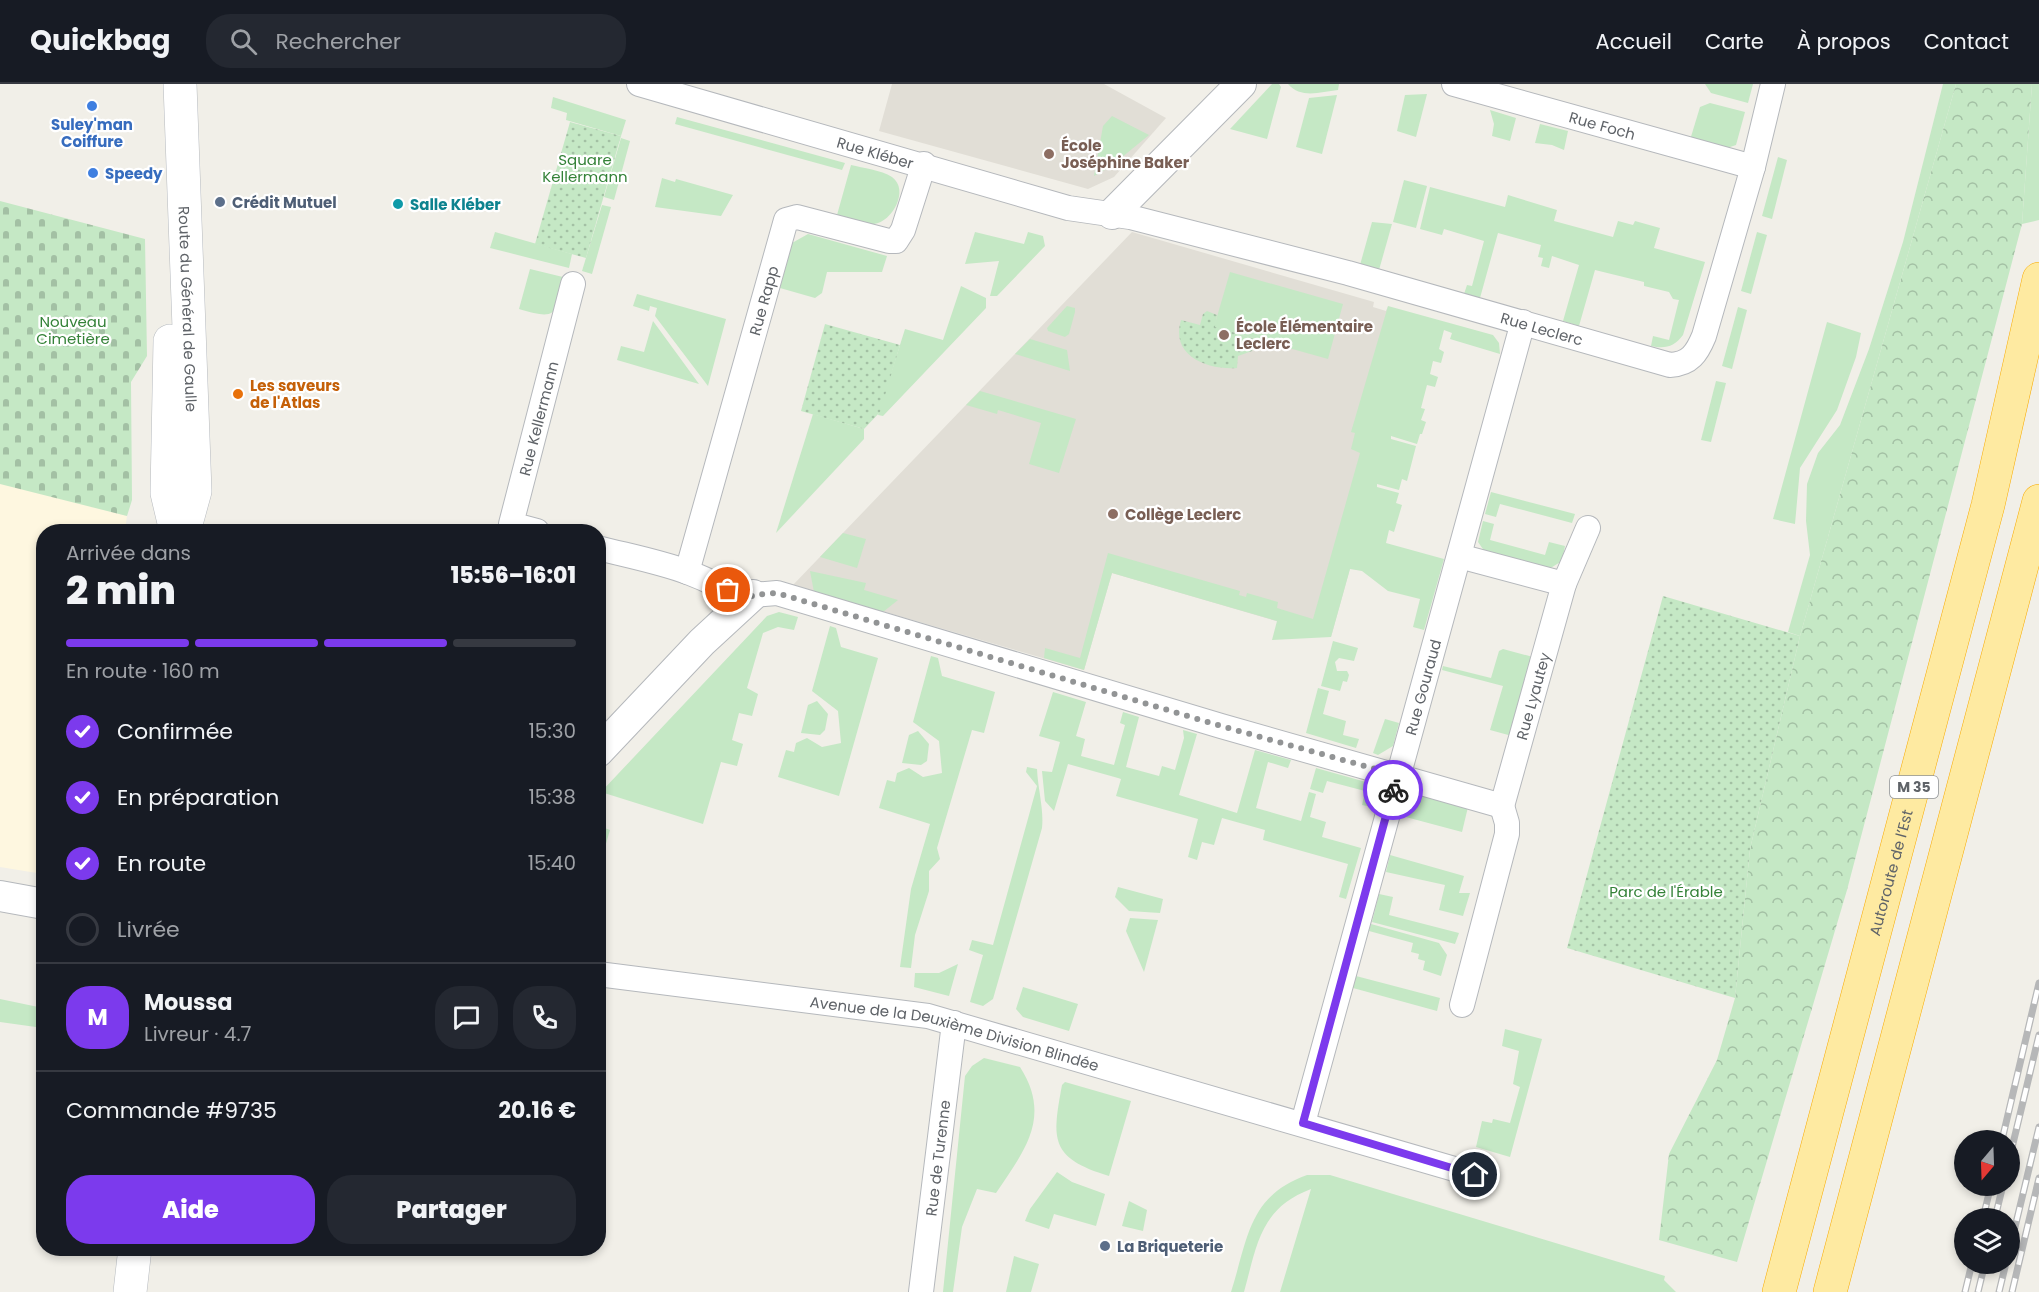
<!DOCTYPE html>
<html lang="fr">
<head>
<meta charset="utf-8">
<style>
	body { margin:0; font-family:Poppins,sans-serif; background:#242831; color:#f1f3f6; height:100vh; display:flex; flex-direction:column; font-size:22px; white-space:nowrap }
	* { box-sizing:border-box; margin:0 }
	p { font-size:20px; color:#9ea1a6 }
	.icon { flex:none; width:33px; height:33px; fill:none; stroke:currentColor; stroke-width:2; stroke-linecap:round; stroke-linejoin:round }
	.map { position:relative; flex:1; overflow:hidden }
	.drawer { position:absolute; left:36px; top:440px; width:570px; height:732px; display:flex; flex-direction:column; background:#171b24; border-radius:24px; box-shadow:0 3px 9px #0003 }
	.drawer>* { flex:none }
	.needle { width:39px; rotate:199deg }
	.fabs { position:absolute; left:1954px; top:1046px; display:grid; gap:12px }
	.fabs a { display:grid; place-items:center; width:66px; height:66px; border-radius:50%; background:#171b24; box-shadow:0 3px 9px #0003; font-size:30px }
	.pin { position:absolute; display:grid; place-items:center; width:51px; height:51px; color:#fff; margin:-26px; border:3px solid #fff; border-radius:50%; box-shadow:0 2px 6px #0007 }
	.courier { position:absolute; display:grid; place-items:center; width:60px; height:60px; margin:-30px; border:4px solid #7c3aed; border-radius:50%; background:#fff; color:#222; box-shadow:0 2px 8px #0007 }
	.head em { font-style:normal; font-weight:800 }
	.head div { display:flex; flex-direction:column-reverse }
	.head { display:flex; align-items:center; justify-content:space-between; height:102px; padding:0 30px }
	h1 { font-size:39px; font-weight:800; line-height:45px }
	.bar { display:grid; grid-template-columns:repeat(4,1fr); gap:9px 6px; align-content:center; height:72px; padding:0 30px }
	.bar i { height:8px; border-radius:4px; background:#363941 }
	.bar .on { background:#7c3aed }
	.bar p { grid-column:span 4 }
	.line { display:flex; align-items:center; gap:15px; padding:0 30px; border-top:2px solid #363941 }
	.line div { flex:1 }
	.round { display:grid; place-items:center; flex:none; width:63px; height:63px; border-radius:24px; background:#242831 }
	ol { padding:0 30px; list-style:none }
	li { display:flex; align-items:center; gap:18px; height:66px }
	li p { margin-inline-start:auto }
	li .icon { padding:6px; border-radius:50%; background:#7c3aed; color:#fff; stroke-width:4 }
	li:last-child { color:#9ea1a6 }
	li i { width:33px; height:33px; border:3px solid #363941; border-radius:50% }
	.cta { display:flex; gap:12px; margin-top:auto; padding:12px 30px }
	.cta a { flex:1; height:69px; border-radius:24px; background:#7c3aed; color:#fff; font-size:24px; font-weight:800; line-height:69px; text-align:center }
	.cta a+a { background:#242831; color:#f1f3f6 }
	header { display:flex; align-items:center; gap:36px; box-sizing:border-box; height:84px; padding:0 30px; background:#171b24; border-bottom:2px solid #363941 }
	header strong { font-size:28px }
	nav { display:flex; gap:33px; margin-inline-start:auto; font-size:21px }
	.search { width:420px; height:54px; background:#242831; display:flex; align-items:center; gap:15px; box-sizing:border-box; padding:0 21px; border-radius:24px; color:#9ea1a6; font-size:22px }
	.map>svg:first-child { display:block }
</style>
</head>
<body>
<header>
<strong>Quickbag</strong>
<div class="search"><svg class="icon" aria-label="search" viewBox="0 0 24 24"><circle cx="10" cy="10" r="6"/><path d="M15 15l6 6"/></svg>Rechercher</div>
<nav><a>Accueil</a><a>Carte</a><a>À propos</a><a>Contact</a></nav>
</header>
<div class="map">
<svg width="2039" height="1208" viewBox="0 0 2039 1208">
	<defs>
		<pattern id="forest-crowns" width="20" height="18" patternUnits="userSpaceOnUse" patternTransform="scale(1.5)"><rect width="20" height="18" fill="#c5e8c5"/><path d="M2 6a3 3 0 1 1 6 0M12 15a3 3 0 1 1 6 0" fill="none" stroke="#a3c0a4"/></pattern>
		<pattern id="cemetery-stones" width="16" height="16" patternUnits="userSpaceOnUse" patternTransform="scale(1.5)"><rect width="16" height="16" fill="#c5e8c5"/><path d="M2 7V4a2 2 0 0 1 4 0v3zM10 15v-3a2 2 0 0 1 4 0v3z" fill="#a3c0a4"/></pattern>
		<pattern id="park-dots" width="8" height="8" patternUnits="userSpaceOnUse" patternTransform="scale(1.5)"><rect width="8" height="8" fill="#c5e8c5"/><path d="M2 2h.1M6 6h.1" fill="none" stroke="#a3c0a4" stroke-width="1.8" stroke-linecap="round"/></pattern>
	</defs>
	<rect width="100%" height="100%" fill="#f1efe8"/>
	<path fill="#fef7e0" d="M0,397L127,432L125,447H44L43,790L0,783Z"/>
	<g fill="#e1ded6">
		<path d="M892,0H1104L1166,34L1114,93L1088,105L879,47Z"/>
		<path d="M1132,148L1374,218L1373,223L1386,227L1388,222L1359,452L1331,553L1112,489L1084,586L793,501Z"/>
	</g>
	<g fill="#c5e8c5">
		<path d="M1272,0H1279L1281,3L1267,55L1230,45Z"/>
		<path d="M1288,0H1339L1338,6C1320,8 1301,15 1288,0Z"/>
		<path d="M1705,0H1753L1748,19L1711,9Z"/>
		<path d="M1943,0H1956L1800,552L1788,548L1810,471L1806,437L1807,400L1818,369L1840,341L1869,265L1903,158Z"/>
		<path d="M2032,0H2039V136L2022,140Z"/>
		<path d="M1427,10L1416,53L1397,47L1405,11Z"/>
		<path d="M1337,11L1322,70L1296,63L1309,14Z"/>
		<path d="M553,13L626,36L621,52L566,36L567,29L551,24Z"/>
		<path d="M1710,19L1745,28L1736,61L1724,65L1690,56L1700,23Z"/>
		<path d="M1490,26L1516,34L1510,57L1492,52L1494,40Z"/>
		<path d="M1112,32L1149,51L1110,83L1094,92L1103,42Z"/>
		<path d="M677,33L845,79L842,86L675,40Z"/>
		<path d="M1540,40L1568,47L1564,66L1552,61L1535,59Z"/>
		<path d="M621,54L630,57L614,116L604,113Z"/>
		<path d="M1778,73L1787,76L1772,135L1762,132Z"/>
		<path d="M851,81C863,84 881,86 892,93C910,106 892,138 874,140C863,141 848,134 837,131Z"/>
		<path d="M662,94L675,98L676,95L733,111L721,132L655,123Z"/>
		<path d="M1404,96L1427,102L1416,144L1393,138Z"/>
		<path d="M1430,103L1505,123L1508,111L1557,126L1554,137L1613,153L1618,137L1633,141L1635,137L1660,144L1654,164L1705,178L1683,251C1674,263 1665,265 1651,262L1653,252L1669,256L1679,216L1673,215L1669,208L1644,202V198L1595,186L1579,242L1563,237L1579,181L1552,172L1549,184L1541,182L1543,174L1538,173L1541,161L1498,149L1480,214L1464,210L1467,201L1472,202L1484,157L1444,145L1442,151L1420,145Z"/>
		<path d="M602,121L611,123L592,190L582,187Z"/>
		<path d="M1372,138L1392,140L1379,186L1360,181Z"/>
		<path d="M495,148L572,170L569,184L490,164Z"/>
		<path d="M975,148L1024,160L1028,148L1043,152L1045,162L997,212H990L999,177L965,180Z"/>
		<path d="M1757,148L1767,151L1751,210L1741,207Z"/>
		<path d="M808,150L887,172L882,188H827L822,209L815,214L780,204L792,159Z"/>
		<path d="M530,185L567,194C556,230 558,237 519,225Z"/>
		<path d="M1230,188L1343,220L1328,275L1214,243Z"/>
		<path d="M961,202L986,214V224L883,332L878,331L905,245L943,256Z"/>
		<path d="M637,210L726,235L708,302L655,232L657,224L650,222L649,227L633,222Z"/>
		<path d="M1067,222L1075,224V228L1069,250L1065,253L1048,247L1047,244Z"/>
		<path d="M1388,222L1493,251L1499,259L1500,270L1450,255L1452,249L1444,246L1439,265L1444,268L1441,279L1433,277L1430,290L1438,293L1435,303L1427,301L1421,324L1425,325L1421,336L1426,338L1422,350H1420L1417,360L1391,352V355L1416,362L1407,397L1402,395L1399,406L1377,400V403L1399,409L1396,419L1402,421L1394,448L1389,446L1386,459L1444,475L1424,546L1413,543L1420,515L1388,507L1362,487L1350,485L1331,553L1272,556L1277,537L1112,489L1084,586L1044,574L1045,564L1080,574L1108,469L1240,507L1239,511L1246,513L1247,509L1278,518L1277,524L1313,535L1360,369L1351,365L1355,349L1351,348Z"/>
		<path d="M1738,223L1747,226L1732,285L1722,282Z"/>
		<path d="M653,237L699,300L617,276L621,262L644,268Z"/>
		<path d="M1827,238L1861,249L1856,273L1837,326L1800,384L1795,440L1773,435Z"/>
		<path d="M1030,255L1067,266L1070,287L1015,270Z"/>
		<path d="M1716,297L1726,299L1711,358L1701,356Z"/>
		<path d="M980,307L1076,335L1059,389L1029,380L1041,339L998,326L997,330L966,321Z"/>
		<path d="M813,330L864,345V355L776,449Z"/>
		<path d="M1491,408L1575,430L1572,439L1500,420L1496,433L1485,430Z"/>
		<path d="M1483,437L1494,440L1490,456L1545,471L1549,458L1565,462L1562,477L1549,485L1485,468L1478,458Z"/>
		<path d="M843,449L866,455L857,484L820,473Z"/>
		<path d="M810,487L866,499L864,506L898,516L883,528L814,508Z"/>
		<path d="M779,528L798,533L794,546L778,543L763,549L747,604L758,610L752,632L739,629L732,656L743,660L737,682L721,678L703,740L601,708L767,532Z"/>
		<path d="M830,542L836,544L841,563L878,574L839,712L778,693L786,666L794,668L796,659L807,654L822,663L841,659L838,627L812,607Z"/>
		<path d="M1333,557L1358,564L1354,577L1339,574L1335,578L1337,587H1347L1349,591L1347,598L1343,597L1340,607L1321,602Z"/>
		<path d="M1503,565L1533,573L1512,652L1490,646L1503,602L1442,586L1443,582L1491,594L1499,567Z"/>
		<path d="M931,572L938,574L942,592L995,608L984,649L972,646L937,764L940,775L929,787V807L915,851L911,884L900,883L911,805L930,740L879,724L887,696L895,698L897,689L909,684L923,693L942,689L939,657L913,638Z"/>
		<path d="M1318,604L1329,607L1323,630L1346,637L1343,651L1359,655L1356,664L1306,649Z"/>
		<path d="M1053,608L1086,618L1076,652L1085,655L1081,672L1114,681L1125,641L1120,639L1123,628L1139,633L1126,683L1159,692L1162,682L1175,686L1184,654L1183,646L1197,650L1179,711L1237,729L1255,666L1291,676L1288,684L1268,678L1256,724L1301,737L1309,708L1316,710L1310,733L1326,738L1322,753L1361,764L1346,815L1339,813L1348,780L1263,756L1265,746L1222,734L1214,761L1202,758L1197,776L1188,773L1198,735L1116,712L1121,695L1118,694L1068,680L1054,727L1045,717L1042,687L1052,688L1060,658L1039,652Z"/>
		<path d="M817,617L828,630L825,646L820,651L801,649L808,621Z"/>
		<path d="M1385,635L1399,639L1393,662L1378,671L1373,669Z"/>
		<path d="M918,647L929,660L927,677L921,681L902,679L909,651Z"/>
		<path d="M1027,683L1037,685C1038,706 1044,725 1042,744L993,915L983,922L970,918L983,871L969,866L972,856L993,861L1037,702L1026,688Z"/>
		<path d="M1316,684L1366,698L1375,714L1372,723L1362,721L1365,707L1327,697L1323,709L1310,705Z"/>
		<path d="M1417,708L1468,723L1462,748L1402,732L1406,715Z"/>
		<path d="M599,742L610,746L600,780H598Z"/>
		<path d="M1390,771L1464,792L1459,809H1470L1463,832L1439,826L1445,801L1386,788Z"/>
		<path d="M1118,803L1163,815L1160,829L1129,827L1115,813Z"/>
		<path d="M1379,810L1393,813L1389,831L1459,849L1455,860L1372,838Z"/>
		<path d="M1130,834L1158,836L1144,888L1126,847Z"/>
		<path d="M1371,840L1439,859L1447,871L1441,892L1423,886L1425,877L1418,875L1419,870L1411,868L1413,859L1369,847Z"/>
		<path d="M958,880L949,912L914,903L915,889H939Z"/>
		<path d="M1356,892L1440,914L1437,927L1353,904Z"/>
		<path d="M1023,903L1078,920L1069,947L1023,933L1016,925Z"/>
		<path d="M0,915L43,924V944L0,938Z"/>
		<path d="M1505,945L1542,955L1510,1073L1476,1063L1482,1037L1492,1039L1493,1035L1510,1039L1520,1003L1513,1000L1519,967L1502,962Z"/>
		<path d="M984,974L1020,983C1052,1033 1025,1066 996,1109L977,1105L962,1143L953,1208H943L965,992L972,982Z"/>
		<path d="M1065,998L1131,1017L1109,1092C1049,1074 1052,1055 1062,1001Z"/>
		<path d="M1057,1088L1072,1098L1105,1110L1096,1142L1054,1130L1049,1145L1025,1137L1030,1125Z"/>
		<path d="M1307,1091H1330L1665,1192L1664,1196L1676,1208H1280L1311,1105C1260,1124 1257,1161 1244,1208H1231C1248,1155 1248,1112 1307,1091Z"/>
		<path d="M1129,1117L1147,1126L1143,1147L1122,1142Z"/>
		<path d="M1014,1172L1039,1180L1031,1208H1006Z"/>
	</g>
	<path fill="url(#forest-crowns)" d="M1956,0H2032L2022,140L1847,806L1737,1178L1659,1156L1669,1070L1717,976L1735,914L1750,765L1800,552Z"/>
	<path fill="url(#cemetery-stones)" d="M0,117L145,155L147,272L131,298L132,416L127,432L0,400Z"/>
	<g fill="url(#park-dots)">
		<path d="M570,38L621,52L586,174L535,160Z"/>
		<path d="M1207,227L1217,231L1215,243L1256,255L1252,267L1238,272L1237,284C1207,286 1170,272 1181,236L1200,241L1203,230Z"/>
		<path d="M825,240L900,261L880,328L864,345L801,327Z"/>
		<path d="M1663,512L1800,552L1750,765L1735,914L1567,864Z"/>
	</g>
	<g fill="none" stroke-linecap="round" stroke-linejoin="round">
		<defs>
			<g id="minor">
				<path id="s1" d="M639,0L1068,124L1130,133L1348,189L1670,281C1690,280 1697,269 1704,252L1753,83L1773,0"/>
				<path id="s2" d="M1454,0L1753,83"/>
				<path id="s3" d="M537,447L511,440L573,200"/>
				<path d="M598,464C648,477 704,485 744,520"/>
				<path id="s4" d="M687,488L786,136L797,133L889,157H896L903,146L924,80"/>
				<path d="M1564,500L1588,444"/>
				<path id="s5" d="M753,511L777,509L1221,642L1502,722L1564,500L1459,472"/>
				<path id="s6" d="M598,890L928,932L1475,1091"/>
				<path d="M1462,921L1507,750V739L1502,722"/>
				<path id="s7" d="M1303,1039L1523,238"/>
				<path id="s8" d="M921,1208L954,939"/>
			</g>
			<g id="tertiary">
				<path d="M1112,130L1241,0"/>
				<path d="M598,668L702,558L753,511"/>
				<path d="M0,812L44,820"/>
			</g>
			<g id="secondary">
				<path id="s9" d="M180,0L195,407L184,447"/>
				<path d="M170,257L167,409L176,447"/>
				<path d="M130,1208L135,1164"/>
			</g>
			<g id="trunk">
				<path id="s10" d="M1779,1208L1988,421L2039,195"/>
				<path d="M1830,1208L2039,417"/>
			</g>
		</defs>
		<use href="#minor" stroke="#b5b8bc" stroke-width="26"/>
		<use href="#tertiary" stroke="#b5b8bc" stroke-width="32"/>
		<use href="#secondary" stroke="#b6babf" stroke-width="34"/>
		<use href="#trunk" stroke="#f9ab00" stroke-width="34"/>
		<use href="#minor" stroke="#fff" stroke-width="24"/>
		<use href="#tertiary" stroke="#fff" stroke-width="30"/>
		<use href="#secondary" stroke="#fff" stroke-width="33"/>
		<use href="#trunk" stroke="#feeaa1" stroke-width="33"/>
		<defs>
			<g id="rail">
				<path d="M2002,1056L2039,899"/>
				<path d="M2010,1072L2039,951"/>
				<path d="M1983,1134L1991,1101"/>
				<path d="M1995,1134L2003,1101"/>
				<path d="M2010,1164L2039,1043"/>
				<path d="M1965,1208L1972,1179"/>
				<path d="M1978,1208L1985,1179"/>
				<path d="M1999,1208L2006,1179"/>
				<path d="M2012,1208L2039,1094"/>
			</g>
		</defs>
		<use href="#rail" stroke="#b6b7b8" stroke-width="7"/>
		<use href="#rail" stroke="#fff" stroke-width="4.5" stroke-dasharray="14" stroke-linecap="butt"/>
	</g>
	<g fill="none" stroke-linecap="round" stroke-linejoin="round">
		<path stroke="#929495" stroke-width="6" stroke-dasharray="0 10.8" d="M728,506L744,520L753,511L777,509L1221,642L1397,691L1393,706"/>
		<path stroke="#7c3aed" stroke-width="8" d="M1393,706L1303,1039L1475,1091"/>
	</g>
	<g fill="#3f7fe0" stroke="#fff" stroke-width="2">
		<circle cx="92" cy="22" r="6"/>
		<circle cx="93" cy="89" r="6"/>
	</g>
	<g fill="#8d6e63" stroke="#fff" stroke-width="2">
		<circle cx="1049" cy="70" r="6"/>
		<circle cx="1224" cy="251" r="6"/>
		<circle cx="1113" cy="430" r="6"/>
	</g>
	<g fill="#5c6f8a" stroke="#fff" stroke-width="2">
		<circle cx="220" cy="118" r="6"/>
		<circle cx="1105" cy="1162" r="6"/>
	</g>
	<circle fill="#0f9aa8" stroke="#fff" stroke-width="2" cx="398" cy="120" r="6"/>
	<circle fill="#e8710a" stroke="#fff" stroke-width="2" cx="238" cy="310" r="6"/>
	<g text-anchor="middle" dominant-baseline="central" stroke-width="4.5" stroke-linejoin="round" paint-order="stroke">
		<rect fill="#fff" stroke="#8f9295" stroke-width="1.5" x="1890" y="692" width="48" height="22" rx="4.5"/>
		<g font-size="14" font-weight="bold" fill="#5f6368">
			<text x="1914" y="703">M 35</text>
		</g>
		<g font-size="15" font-weight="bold" fill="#366cbe" stroke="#fff">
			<text x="92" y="40">Suley'man<tspan x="92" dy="17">Coiffure</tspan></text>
			<text x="105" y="89" text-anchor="start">Speedy</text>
		</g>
		<g font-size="15" fill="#5f6368" stroke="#fff">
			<text stroke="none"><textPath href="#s2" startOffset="154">Rue Foch</textPath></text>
			<text stroke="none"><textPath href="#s1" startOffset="246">Rue Kléber</textPath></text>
			<text stroke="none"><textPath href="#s4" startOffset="282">Rue Rapp</textPath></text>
			<text stroke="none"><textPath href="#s9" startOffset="225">Route du Général de Gaulle</textPath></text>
			<text stroke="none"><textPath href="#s1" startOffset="936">Rue Leclerc</textPath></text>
			<text stroke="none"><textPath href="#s3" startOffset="136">Rue Kellermann</textPath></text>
			<text stroke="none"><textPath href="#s7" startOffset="452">Rue Gouraud</textPath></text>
			<text stroke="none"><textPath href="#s5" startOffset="894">Rue Lyautey</textPath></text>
			<text stroke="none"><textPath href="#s10" startOffset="434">Autoroute de l’Est</textPath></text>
			<text stroke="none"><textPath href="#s6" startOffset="362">Avenue de la Deuxième Division Blindée</textPath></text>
			<text stroke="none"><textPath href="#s8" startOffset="135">Rue de Turenne</textPath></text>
		</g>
		<g font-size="15" font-weight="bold" fill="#785e54" stroke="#fff" text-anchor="start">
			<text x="1061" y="61">École<tspan x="1061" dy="17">Joséphine Baker</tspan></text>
			<text x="1236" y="242">École Élémentaire<tspan x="1236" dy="17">Leclerc</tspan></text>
			<text x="1125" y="430">Collège Leclerc</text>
		</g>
		<g font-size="15" fill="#348238" stroke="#fff">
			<text x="585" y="75">Square<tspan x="585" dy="17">Kellermann</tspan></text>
			<text x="73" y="237">Nouveau<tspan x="73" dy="17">Cimetière</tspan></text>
			<text x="1666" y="807">Parc de l'Érable</text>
		</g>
		<g font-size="15" font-weight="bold" fill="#4e5e75" stroke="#fff" text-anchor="start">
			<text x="232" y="118">Crédit Mutuel</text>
			<text x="1117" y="1162">La Briqueterie</text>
		</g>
		<g font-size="15" font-weight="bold" fill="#0d838f" stroke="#fff" text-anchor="start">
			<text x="410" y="120">Salle Kléber</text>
		</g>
		<g font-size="15" font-weight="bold" fill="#c56008" stroke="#fff" text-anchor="start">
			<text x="250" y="301">Les saveurs<tspan x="250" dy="17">de l'Atlas</tspan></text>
		</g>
	</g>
</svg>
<div class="fabs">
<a><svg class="needle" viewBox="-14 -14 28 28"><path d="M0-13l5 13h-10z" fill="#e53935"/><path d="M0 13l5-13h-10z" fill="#9ea1a6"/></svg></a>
<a><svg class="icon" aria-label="layers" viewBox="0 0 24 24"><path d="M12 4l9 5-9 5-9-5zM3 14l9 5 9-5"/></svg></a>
</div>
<div class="pin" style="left:728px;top:506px;background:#ea580c"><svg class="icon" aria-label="bag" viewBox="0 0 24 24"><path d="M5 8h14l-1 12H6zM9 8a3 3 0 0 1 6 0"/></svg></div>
<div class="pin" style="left:1475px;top:1091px;background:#1f2937"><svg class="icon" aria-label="home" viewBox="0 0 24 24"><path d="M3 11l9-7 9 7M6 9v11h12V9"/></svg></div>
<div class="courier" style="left:1393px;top:706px"><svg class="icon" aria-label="bike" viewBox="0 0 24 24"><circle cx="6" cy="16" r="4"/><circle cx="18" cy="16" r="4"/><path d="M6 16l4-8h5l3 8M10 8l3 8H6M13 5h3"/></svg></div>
<section class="drawer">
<div class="head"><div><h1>2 min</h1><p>Arrivée dans</p></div><em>15:56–16:01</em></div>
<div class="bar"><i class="on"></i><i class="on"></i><i class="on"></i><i></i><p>En route · 160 m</p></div>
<ol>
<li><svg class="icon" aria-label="check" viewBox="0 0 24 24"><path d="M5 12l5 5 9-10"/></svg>Confirmée<p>15:30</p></li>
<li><svg class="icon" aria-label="check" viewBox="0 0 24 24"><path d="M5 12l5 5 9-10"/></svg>En préparation<p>15:38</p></li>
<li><svg class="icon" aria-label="check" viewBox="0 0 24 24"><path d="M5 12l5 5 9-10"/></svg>En route<p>15:40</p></li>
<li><i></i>Livrée</li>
</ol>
<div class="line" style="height:108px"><b class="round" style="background:#7c3aed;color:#fff">M</b><div><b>Moussa</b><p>Livreur · 4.7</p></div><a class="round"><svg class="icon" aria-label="chat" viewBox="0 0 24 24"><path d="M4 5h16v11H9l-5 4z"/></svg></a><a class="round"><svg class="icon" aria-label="phone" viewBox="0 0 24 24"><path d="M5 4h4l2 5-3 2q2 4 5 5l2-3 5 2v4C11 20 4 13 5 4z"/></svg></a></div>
<div class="line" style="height:78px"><div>Commande #9735</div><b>20.16 €</b></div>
<div class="cta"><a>Aide</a><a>Partager</a></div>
</section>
</div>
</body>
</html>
